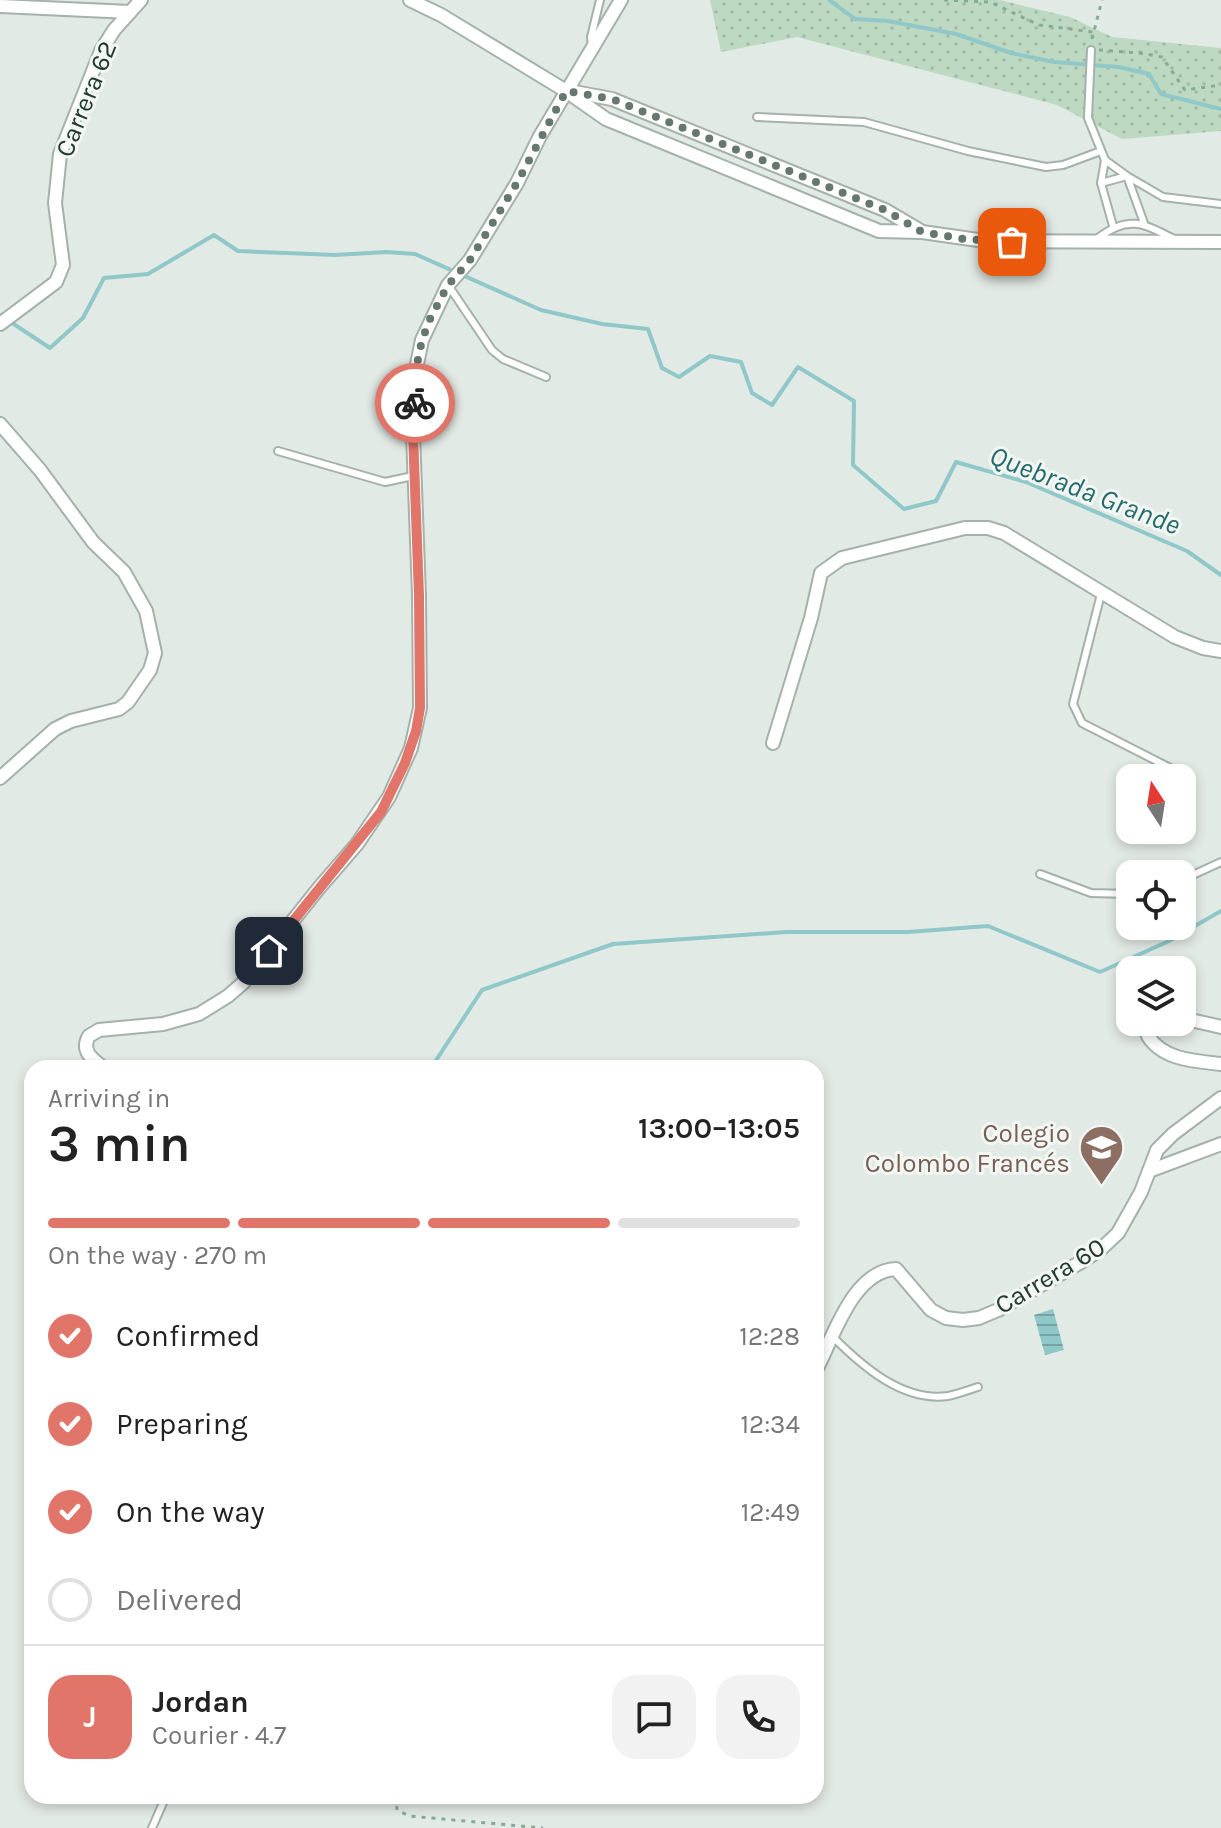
<!DOCTYPE html>
<html lang="en">
<head>
<meta charset="utf-8">
<style>
	body { margin:0; font-family:Karla,sans-serif; background:#f2f2f2; color:#222; height:100vh; display:flex; flex-direction:column; font-size:30px; white-space:nowrap }
	* { box-sizing:border-box; margin:0 }
	p { font-size:26px; color:#767676 }
	.icon { flex:none; width:44px; height:44px; fill:none; stroke:currentColor; stroke-width:2; stroke-linecap:round; stroke-linejoin:round }
	.map { position:relative; flex:1; overflow:hidden }
	.panel { position:absolute; left:24px; top:1060px; width:800px; height:744px; display:flex; flex-direction:column; background:#fff; border-radius:24px; box-shadow:0 4px 12px #0003 }
	.panel>* { flex:none }
	.needle { width:52px; rotate:348deg }
	.fabs { position:absolute; left:1116px; top:764px; display:grid; gap:16px }
	.fabs a { display:grid; place-items:center; width:80px; height:80px; border-radius:16px; background:#fff; box-shadow:0 4px 12px #0003; font-size:40px }
	.pin { position:absolute; display:grid; place-items:center; width:68px; height:68px; color:#fff; margin:-34px; border-radius:16px; box-shadow:0 4px 12px #0006 }
	.courier { position:absolute; display:grid; place-items:center; width:80px; height:80px; margin:-40px; border:6px solid #e17569; border-radius:50%; background:#fff; color:#222; box-shadow:0 2px 10px #0007 }
	.summary em { font-style:normal; font-weight:600 }
	.summary div { display:flex; flex-direction:column-reverse }
	.summary { display:flex; align-items:center; justify-content:space-between; height:136px; padding:0 24px }
	h1 { font-size:52px; font-weight:600; line-height:60px }
	.bar { display:grid; grid-template-columns:repeat(4,1fr); gap:12px 8px; align-content:center; height:96px; padding:0 24px }
	.bar i { height:10px; border-radius:6px; background:#e0e0e0 }
	.bar .active { background:#e17569 }
	.bar p { grid-column:span 4 }
	.line { display:flex; align-items:center; gap:20px; padding:0 24px; border-top:2px solid #e0e0e0 }
	.line div { flex:1 }
	.round { display:grid; place-items:center; flex:none; width:84px; height:84px; border-radius:24px; background:#f2f2f2 }
	ol { padding:0 24px; list-style:none }
	li { display:flex; align-items:center; gap:24px; height:88px }
	li p { margin-inline-start:auto }
	li .icon { padding:8px; border-radius:50%; background:#e17569; color:#fff; stroke-width:4 }
	li:last-child { color:#767676 }
	li i { width:44px; height:44px; border:4px solid #e0e0e0; border-radius:50% }
	.map>svg:first-child { display:block }
</style>
</head>
<body>
<div class="map">
<svg width="1221" height="1828" viewBox="0 0 1221 1828">
	<defs>
		<pattern id="grass-dots" width="8" height="8" patternUnits="userSpaceOnUse" patternTransform="scale(2)"><rect width="8" height="8" fill="#bdd9c1"/><path d="M2 2h.1M6 6h.1" fill="none" stroke="#a2bba6" stroke-width="1.8" stroke-linecap="round"/></pattern>
		<pattern id="water-rules" width="6" height="5" patternUnits="userSpaceOnUse" patternTransform="scale(2)"><rect width="6" height="5" fill="#90c8c9"/><path d="M0 2.5h6" fill="none" stroke="#75a3a4"/></pattern>
	</defs>
	<rect width="100%" height="100%" fill="#e2eae5"/>
	<path fill="url(#grass-dots)" d="M710,0H1000L1070,17L1112,37L1221,48V131L1122,139L1057,105L797,37L721,52Z"/>
	<path fill="url(#water-rules)" d="M1053,1309L1064,1350L1045,1355L1034,1315Z"/>
	<g fill="none" stroke-linecap="round" stroke-linejoin="round">
		<g stroke="#90c8c9" stroke-width="4">
			<path d="M829,0L855,19L888,21L956,34L1011,53L1054,62L1119,67L1149,74L1161,94L1221,109"/>
			<path d="M0,315L50,348L83,318L104,278L148,274L214,235L238,251L335,255L386,252L415,254L541,310L602,324L648,329L662,368L679,377L710,356L741,362L752,393L772,405L798,367L854,401L853,465L904,509L936,501L956,462L1026,482L1187,551L1221,575"/>
			<path d="M431,1068L482,990L613,944L786,932H908L988,926L1100,972L1169,941L1221,911"/>
		</g>
		<defs>
			<g id="service">
				<path d="M592,46L591,37L600,0"/>
				<path d="M1091,50L1088,118L1105,160L1101,183L1113,226"/>
				<path d="M757,117L864,122L968,151L1046,167L1063,165L1101,151"/>
				<path d="M1105,160L1127,176L1144,223"/>
				<path d="M1101,183L1127,176L1163,197L1221,204"/>
				<path d="M1098,238C1128,215 1143,223 1174,239"/>
				<path d="M448,285L492,350L503,359L546,377"/>
				<path d="M278,451L385,482L413,476"/>
				<path d="M1101,594L1073,704L1082,723L1190,778"/>
				<path d="M1040,874L1091,893L1130,894"/>
				<path d="M1182,880L1221,862"/>
				<path d="M833,1337C863,1367 903,1402 948,1396C958,1394 968,1390 978,1387"/>
				<path d="M152,1828L166,1796"/>
			</g>
			<g id="minor">
				<path d="M410,0L441,15L566,91L606,119L879,231L922,232L985,241L1221,242"/>
				<path d="M0,6L130,12"/>
				<path d="M569,91L612,99L885,210L919,230"/>
				<path d="M0,324L56,282L63,265L55,203L60,154L101,51L114,30L141,0"/>
				<path d="M0,424L40,470L93,542L124,572L146,611L155,653L150,670L128,702L119,709L71,721L55,729L0,778"/>
				<path d="M773,743L811,618L821,573L842,558L965,528H988L1004,533L1175,637L1203,648L1221,651"/>
				<path d="M1182,1018L1221,1027"/>
				<path d="M1155,1022L1148,1036C1163,1060 1195,1061 1221,1064"/>
				<path d="M104,1068C93,1060 80,1051 89,1036L99,1030L163,1024L199,1014L228,996L243,983L319,888L357,844L389,797L411,748L420,708L419,595L413,434L416,369L422,340L448,285L470,260L517,183L540,136L621,0"/>
				<path d="M1149,1171L1221,1144"/>
				<path d="M816,1370C833,1339 852,1271 896,1269L931,1310L946,1318L963,1320L979,1318L998,1310L1081,1262L1101,1249L1118,1233L1141,1192L1157,1150L1173,1134L1221,1098"/>
			</g>
		</defs>
		<use href="#service" stroke="#a5b1ab" stroke-width="10"/>
		<use href="#minor" stroke="#a5b1ab" stroke-width="16"/>
		<g stroke="#86aa99" stroke-width="3" stroke-dasharray="4 6" stroke-linecap="butt">
			<path d="M944,0L990,2L1039,25L1093,32"/>
			<path d="M1092,39L1102,0"/>
			<path d="M1099,50L1140,53L1162,57L1185,90L1221,85"/>
			<path d="M396,1796L397,1810L409,1816L543,1828"/>
		</g>
		<use href="#service" stroke="#fff" stroke-width="6"/>
		<use href="#minor" stroke="#fff" stroke-width="12"/>
	</g>
	<g fill="none" stroke-linecap="round" stroke-linejoin="round">
		<path stroke="#66776f" stroke-width="8" stroke-dasharray="0 14.4" d="M415,403L416,369L422,340L430,319L448,285L470,260L517,183L566,91L612,99L885,210L922,232L964,239L1012,242"/>
		<path stroke="#e17569" stroke-width="10" d="M269,951L381,812L405,763L416,731L420,708L419,595L413,434L415,403"/>
	</g>
	<defs>
		<symbol id="school-pin" viewBox="-11 -11 22 30"><path d="M0 17L-7.5 6A9.5 9.5 0 1 1 7.5 6Z" fill="#8d6e63" stroke="#f2f7f4"/><path d="M0-5L7-2L0 1L-7-2ZM-4 1L0 2.5L4 1V4Q0 6-4 4Z" fill="#fff"/></symbol>
	</defs>
	<g fill-rule="evenodd">
		<use href="#school-pin" x="1076" y="1122" width="51" height="69"/>
	</g>
	<g text-anchor="middle" dominant-baseline="central" stroke-width="6" stroke-linejoin="round" paint-order="stroke">
		<g font-size="26" fill="#243930" stroke="#f2f7f4">
			<text transform="translate(86 99) rotate(-68)">Carrera 62</text>
			<text transform="translate(1050 1276) rotate(-31)">Carrera 60</text>
		</g>
		<g font-size="26" fill="#785e54" stroke="#f2f7f4" text-anchor="end">
			<text x="1070" y="1133">Colegio<tspan x="1070" dy="30">Colombo Francés</tspan></text>
		</g>
		<g font-size="28" font-style="italic" fill="#266c6d" stroke="#f2f7f4">
			<text transform="translate(1085 490) rotate(21)">Quebrada Grande</text>
		</g>
	</g>
</svg>
<div class="fabs">
<a><svg class="needle" viewBox="-14 -14 28 28"><path d="M0-13l5 13h-10z" fill="#e53935"/><path d="M0 13l5-13h-10z" fill="#767676"/></svg></a>
<a><svg class="icon" aria-label="locate" viewBox="0 0 24 24"><circle cx="12" cy="12" r="6"/><path d="M12 2v4M12 18v4M2 12h4M18 12h4"/></svg></a>
<a><svg class="icon" aria-label="layers" viewBox="0 0 24 24"><path d="M12 4l9 5-9 5-9-5zM3 14l9 5 9-5"/></svg></a>
</div>
<div class="pin" style="left:1012px;top:242px;background:#ea580c"><svg class="icon" aria-label="bag" viewBox="0 0 24 24"><path d="M5 8h14l-1 12H6zM9 8a3 3 0 0 1 6 0"/></svg></div>
<div class="pin" style="left:269px;top:951px;background:#1f2937"><svg class="icon" aria-label="home" viewBox="0 0 24 24"><path d="M3 11l9-7 9 7M6 9v11h12V9"/></svg></div>
<div class="courier" style="left:415px;top:403px"><svg class="icon" aria-label="bike" viewBox="0 0 24 24"><circle cx="6" cy="16" r="4"/><circle cx="18" cy="16" r="4"/><path d="M6 16l4-8h5l3 8M10 8l3 8H6M13 5h3"/></svg></div>
<section class="panel">
<div class="summary"><div><h1>3 min</h1><p>Arriving in</p></div><em>13:00–13:05</em></div>
<div class="bar"><i class="active"></i><i class="active"></i><i class="active"></i><i></i><p>On the way · 270 m</p></div>
<ol>
<li><svg class="icon" aria-label="check" viewBox="0 0 24 24"><path d="M5 12l5 5 9-10"/></svg>Confirmed<p>12:28</p></li>
<li><svg class="icon" aria-label="check" viewBox="0 0 24 24"><path d="M5 12l5 5 9-10"/></svg>Preparing<p>12:34</p></li>
<li><svg class="icon" aria-label="check" viewBox="0 0 24 24"><path d="M5 12l5 5 9-10"/></svg>On the way<p>12:49</p></li>
<li><i></i>Delivered</li>
</ol>
<div class="line" style="height:144px"><b class="round" style="background:#e17569;color:#fff">J</b><div><b>Jordan</b><p>Courier · 4.7</p></div><a class="round"><svg class="icon" aria-label="chat" viewBox="0 0 24 24"><path d="M4 5h16v11H9l-5 4z"/></svg></a><a class="round"><svg class="icon" aria-label="phone" viewBox="0 0 24 24"><path d="M5 4h4l2 5-3 2q2 4 5 5l2-3 5 2v4C11 20 4 13 5 4z"/></svg></a></div>
</section>
</div>
</body>
</html>
